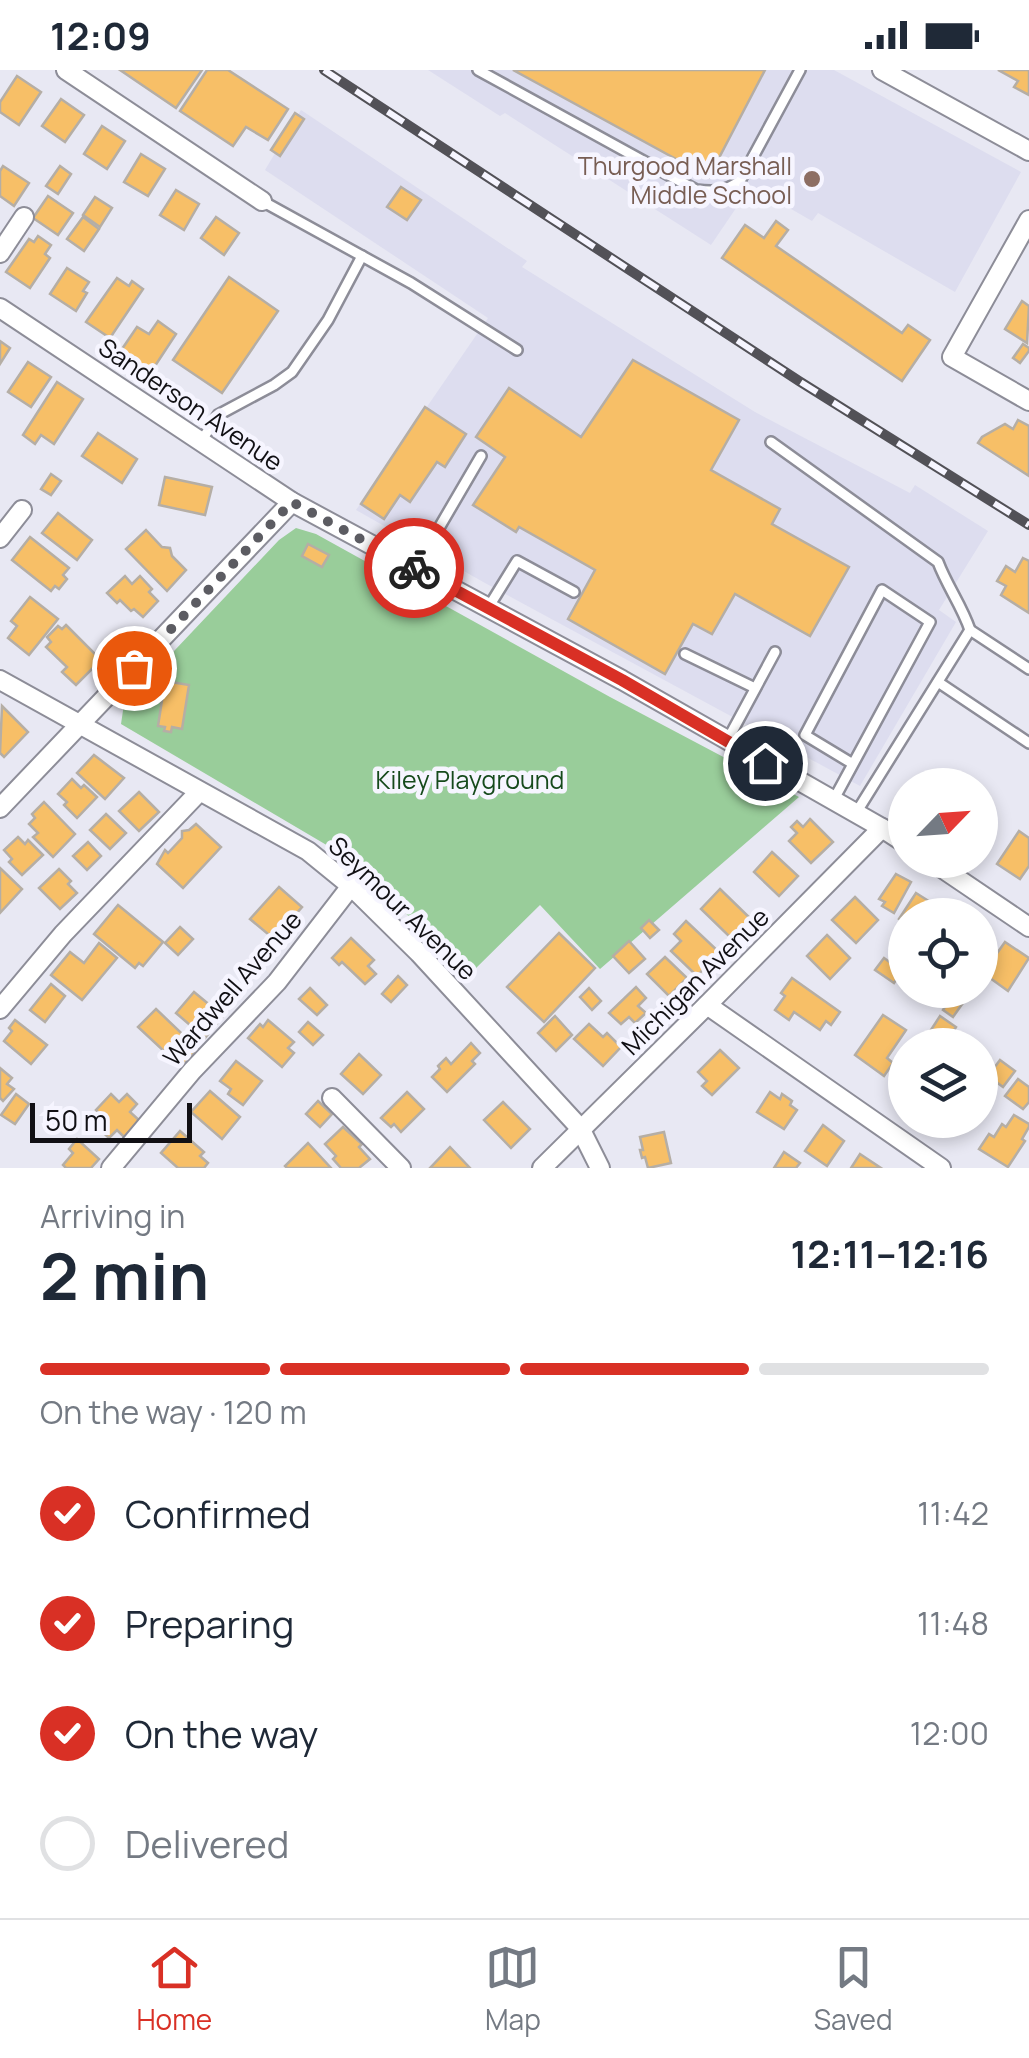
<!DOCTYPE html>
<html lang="en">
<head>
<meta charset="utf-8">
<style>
	body { margin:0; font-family:Manrope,sans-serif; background:#f2f2f3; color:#1f2937; height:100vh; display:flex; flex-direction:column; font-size:38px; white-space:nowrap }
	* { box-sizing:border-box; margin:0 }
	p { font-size:32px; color:#747a83 }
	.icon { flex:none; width:55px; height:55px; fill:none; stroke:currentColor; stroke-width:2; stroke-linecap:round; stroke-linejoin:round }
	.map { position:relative; height:1098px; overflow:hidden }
	.sheet { display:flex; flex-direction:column; background:#fff; flex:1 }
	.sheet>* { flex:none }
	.needle { width:65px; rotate:65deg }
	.buttons { position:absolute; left:888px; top:698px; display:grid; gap:20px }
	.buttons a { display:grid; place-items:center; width:110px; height:110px; border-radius:50%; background:#fff; box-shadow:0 5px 15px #0003; font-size:50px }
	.scale { position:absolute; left:30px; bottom:25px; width:162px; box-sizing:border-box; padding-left:10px; border:5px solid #111014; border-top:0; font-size:28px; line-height:35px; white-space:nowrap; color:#111014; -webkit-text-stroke:8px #f6f5ff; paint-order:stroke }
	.pin { position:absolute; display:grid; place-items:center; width:85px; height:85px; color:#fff; margin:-42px; border:5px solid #fff; border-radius:50%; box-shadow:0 2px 10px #0007 }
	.courier { position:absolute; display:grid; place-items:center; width:100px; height:100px; margin:-50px; border:8px solid #d93025; border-radius:50%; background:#fff; color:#222; box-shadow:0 2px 12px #0007 }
	.head em { font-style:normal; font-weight:700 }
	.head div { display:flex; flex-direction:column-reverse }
	.head { display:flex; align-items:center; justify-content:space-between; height:170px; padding:0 40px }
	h1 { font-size:65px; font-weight:700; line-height:75px }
	.bar { display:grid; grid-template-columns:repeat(4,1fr); gap:15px 10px; align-content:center; height:120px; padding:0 40px }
	.bar i { height:12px; border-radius:8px; background:#e0e1e3 }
	.bar .active { background:#d93025 }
	.bar p { grid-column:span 4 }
	ol { padding:0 40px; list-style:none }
	li { display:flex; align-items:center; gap:30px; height:110px }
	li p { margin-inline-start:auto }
	li .icon { padding:10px; border-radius:50%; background:#d93025; color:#fff; stroke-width:4 }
	li:last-child { color:#747a83 }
	li i { width:55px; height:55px; border:5px solid #e0e1e3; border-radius:50% }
	.status { display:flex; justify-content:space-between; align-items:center; height:70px; padding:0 50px; background:#fff; direction:ltr }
	.status svg { height:28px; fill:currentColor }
	.menu { display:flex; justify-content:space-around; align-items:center; height:140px; border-top:2px solid #e0e1e3; background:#fff; font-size:28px; color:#747a83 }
	.menu a { display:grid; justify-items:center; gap:5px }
	.menu .active { color:#d93025 }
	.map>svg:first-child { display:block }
</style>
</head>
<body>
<div class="status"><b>12:09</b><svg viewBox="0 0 49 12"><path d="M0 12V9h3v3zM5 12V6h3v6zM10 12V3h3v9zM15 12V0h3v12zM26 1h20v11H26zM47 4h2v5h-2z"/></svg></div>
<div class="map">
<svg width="1029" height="1098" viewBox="0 0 1029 1098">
	<rect width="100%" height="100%" fill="#e8e8f3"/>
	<g fill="#ddddef">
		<path d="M428,0H834L1021,102L955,222L818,143L812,151L751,116L711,175L505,43L500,46Z"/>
		<path d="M301,40L527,191L522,197L755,342L910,423L915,415L988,461L939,540L956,552L860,716L485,513L356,440L488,248L265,100Z"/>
	</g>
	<path fill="#99cd9a" d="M296,458L316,464L610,627L799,727L600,899L540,835L470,904L365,805L335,780L121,654L124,634L279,470Z"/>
	<g fill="#f7bf67" stroke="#b5aea5" stroke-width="2.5">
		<path d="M120,0H202L176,38Z"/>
		<path d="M207,0H228L288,39L268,70L246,57L233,76L180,41Z"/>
		<path d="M513,0H765L709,107Z"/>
		<path d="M998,0H1029V25L1014,17L1018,11Z"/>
		<path d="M17,6L41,22L19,55L0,42V32Z"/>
		<path d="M61,29L84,45L65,72L42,56Z"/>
		<path d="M295,43L304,49L280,86L271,80Z"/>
		<path d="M102,56L125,71L107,99L84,84Z"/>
		<path d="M141,84L165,99L148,126L124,112Z"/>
		<path d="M3,96L29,113L14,136L0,126V101Z"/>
		<path d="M60,96L71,104L58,124L46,116Z"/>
		<path d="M401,117L421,130L407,150L387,137Z"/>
		<path d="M176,120L199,134L184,160L160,145Z"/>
		<path d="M48,126L73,143L58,165L33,148Z"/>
		<path d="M95,127L112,138L100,157L83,145Z"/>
		<path d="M83,147L99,159L84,181L67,169Z"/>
		<path d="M216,147L239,163L224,185L201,168Z"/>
		<path d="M776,151L788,160L776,176L902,263L908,255L930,270L902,311L722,188L745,155L764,168Z"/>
		<path d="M38,166L51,175L45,184L50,188L30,218L6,202L29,169L34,172Z"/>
		<path d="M67,198L89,212L83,221L87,223L76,241L50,224Z"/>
		<path d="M229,207L278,241L222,323L173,290Z"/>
		<path d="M117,208L129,216L132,211L143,219L110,268L86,252Z"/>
		<path d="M1022,231L1029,236L1027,273L1005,259Z"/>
		<path d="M158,251L176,264L151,302L120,282L137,257L149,264Z"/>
		<path d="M0,271L10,278L0,294Z"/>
		<path d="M1023,274L1029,278V281L1020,293L1013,288Z"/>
		<path d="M633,290L739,350L711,400L780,439L772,454L849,497L810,566L735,524L712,564L693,554L665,604L568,549L595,500L519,457L516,462L473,435L505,387L476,367L509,318L581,367Z"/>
		<path d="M28,292L51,307L31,337L8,322Z"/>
		<path d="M57,312L83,329L54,374L41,365L35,374L23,365Z"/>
		<path d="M425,337L466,364L445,397L437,392L410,432L400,425L384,449L361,434Z"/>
		<path d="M1018,350L1029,356V406L978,373L982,367L1005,354L1013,359Z"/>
		<path d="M98,363L137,389L122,413L82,386Z"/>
		<path d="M51,404L61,411L51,425L41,419Z"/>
		<path d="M165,407L212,417L205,445L159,435Z"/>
		<path d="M58,443L92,470L77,490L42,463Z"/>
		<path d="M146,460L162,477L170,478L172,486L186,500L167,521L126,479Z"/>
		<path d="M30,467L69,498L63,505L67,509L59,519L55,516L51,521L12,490Z"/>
		<path d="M308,474L329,485L322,497L302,486Z"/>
		<path d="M1023,488L1029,491V543L1001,525L1006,516L997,511L1006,496L1015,502Z"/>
		<path d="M125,506L132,514L140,506L152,519L149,522L158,531L143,547L134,539L131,541L120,530L117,533L107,523Z"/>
		<path d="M393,513L409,523L404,532L388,522Z"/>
		<path d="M30,527L58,549L29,585L8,568L17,556L11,551Z"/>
		<path d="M66,555L101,590L76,615L62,602L67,597L46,577L51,572L47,567L58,556L62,559Z"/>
		<path d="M165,611L189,615L182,659L172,657L171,662L164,661L165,657L158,656Z"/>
		<path d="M2,636L28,662L4,687L0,683Z"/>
		<path d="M94,685L124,708L105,729L77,703Z"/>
		<path d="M924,705L939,715H918Z"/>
		<path d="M72,709L81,718L84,715L97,727L77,748L64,735L67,732L58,724Z"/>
		<path d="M139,722L159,742L139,761L119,741Z"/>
		<path d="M44,732L75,764L53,787L33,767L38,763L29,754L35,748L32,744Z"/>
		<path d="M106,744L126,763L110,779L90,760Z"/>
		<path d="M810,749L833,772L811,793L789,771L797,763L791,757L797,751L803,757Z"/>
		<path d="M196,754L221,777L183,818L157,794L165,780L168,783L182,768V761L189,760Z"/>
		<path d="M1019,761L1029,768V796L1020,809L997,794Z"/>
		<path d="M18,767L25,774L28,770L43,785L22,805L9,792L12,789L4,780Z"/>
		<path d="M88,772L101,786L87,800L73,786Z"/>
		<path d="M772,782L798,806L779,826L754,802Z"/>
		<path d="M0,798L22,819L0,843Z"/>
		<path d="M59,799L71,811L68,814L77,823L60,839L39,818Z"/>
		<path d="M896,804L911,812L894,843L882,836L885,832L879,829Z"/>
		<path d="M279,817L302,837L274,869L250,849Z"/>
		<path d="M720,819L751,849L732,869L701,839Z"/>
		<path d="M916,823L946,842L944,845H905V853L899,849Z"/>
		<path d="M855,827L878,850L856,873L832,850Z"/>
		<path d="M118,835L163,872L143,896L139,893L135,898L94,864Z"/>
		<path d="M649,850L659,860L650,868L641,858Z"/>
		<path d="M686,851L719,882L697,906L671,881L681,871L674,864Z"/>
		<path d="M180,857L193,869L178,885L165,873Z"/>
		<path d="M980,857L990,864L980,877Z"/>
		<path d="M559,863L595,898L544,952L507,917Z"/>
		<path d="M827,865L850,888L830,909L807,886Z"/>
		<path d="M351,868L374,890L368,896L376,904L365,914L342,892L339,895L332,888Z"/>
		<path d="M629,871L645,889L629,903L613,886Z"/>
		<path d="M1005,872L1029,888L1008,921L983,903Z"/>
		<path d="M99,873L117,888L82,930L51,905L70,882L84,893Z"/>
		<path d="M665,887L687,908L669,926L647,904Z"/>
		<path d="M884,888L902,901L894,913L875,900Z"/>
		<path d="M398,906L407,915L391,932L382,924Z"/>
		<path d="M792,908L840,942L831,955L826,951L820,960L794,942L789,950L775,940L785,926L781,923Z"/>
		<path d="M51,914L65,926L45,952L30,940Z"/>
		<path d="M636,917L646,928L638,936L646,943L635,953L629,947L621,954L609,943Z"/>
		<path d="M310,918L327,935L317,945L299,929Z"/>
		<path d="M589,918L601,931L592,940L580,927Z"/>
		<path d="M194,922L223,946L205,968L176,943Z"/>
		<path d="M954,923L965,930L953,947L943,940Z"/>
		<path d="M156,939L198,979L181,997L138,957Z"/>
		<path d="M883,945L906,960L887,988L893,993L884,1006L855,985Z"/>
		<path d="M555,946L572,965L556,981L538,963Z"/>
		<path d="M940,946L956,957L946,974L929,963Z"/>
		<path d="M15,950L47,975L31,994L4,971L12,961L9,958Z"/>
		<path d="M268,950L294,972L288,978L294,983L282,997L248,968L260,954L263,957Z"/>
		<path d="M308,952L323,965L313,975L299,962Z"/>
		<path d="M589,954L603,967L607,963L621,977L603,996L574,969Z"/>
		<path d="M471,973L480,983L472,991L475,994L447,1022L432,1007L440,999L438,996L446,988L451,994Z"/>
		<path d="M720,980L739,998L712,1025L702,1016L707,1011L698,1002Z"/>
		<path d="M359,984L381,1005L363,1024L341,1004Z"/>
		<path d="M1000,990L1015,1001L1003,1017L988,1006Z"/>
		<path d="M236,991L262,1011L243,1035L228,1024L231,1019L220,1011Z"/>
		<path d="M0,998L12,1008L7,1014L14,1019L3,1031L0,1028Z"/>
		<path d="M1018,1009L1029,1017V1032L1023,1039L1005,1026Z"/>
		<path d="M210,1021L240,1047L222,1069L191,1042Z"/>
		<path d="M407,1022L424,1039L401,1062L394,1054L391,1057L381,1048Z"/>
		<path d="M770,1022L780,1029L782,1024L792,1031L790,1035L797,1040L784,1059L757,1042Z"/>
		<path d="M16,1024L29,1034L15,1054L1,1045Z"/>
		<path d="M111,1024L119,1032L127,1024L137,1034L130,1042L140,1051L124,1067L117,1060L109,1068L96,1056L104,1048L96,1040Z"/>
		<path d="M318,1031L332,1044L320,1057L306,1044Z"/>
		<path d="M503,1032L530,1059L511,1078L484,1050Z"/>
		<path d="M1014,1045L1029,1054V1057L1022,1069L1025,1071L1008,1097L979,1079L989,1064L994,1067L1002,1054L1006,1057Z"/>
		<path d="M823,1055L844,1071L827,1096L805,1081Z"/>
		<path d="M343,1057L362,1074L359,1077L370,1089L359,1098H341L333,1089L336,1086L325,1074Z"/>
		<path d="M180,1061L204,1082L200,1086L208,1093L204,1098H178L161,1083Z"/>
		<path d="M664,1062L671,1093L648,1098L645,1087L642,1088L640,1080H643L640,1067Z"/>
		<path d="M77,1069L99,1089L91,1098H66L63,1095L73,1083L69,1079Z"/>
		<path d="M308,1073L331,1098H287L285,1096Z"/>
		<path d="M450,1077L470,1098H430Z"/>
		<path d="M784,1082L800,1093L796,1098H774Z"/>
		<path d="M860,1084L881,1098H851Z"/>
	</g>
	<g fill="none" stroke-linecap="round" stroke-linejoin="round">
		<defs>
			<g id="lane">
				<path d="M478,0L696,120C714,122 725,122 740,111L800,0"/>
				<path d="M262,131L411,213L517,280"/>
				<path d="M202,370L218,345L274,315L292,302L328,250L362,186"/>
				<path d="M771,372L938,492C947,516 962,536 970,560L856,743"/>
				<path d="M415,499L481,386"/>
				<path d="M488,538L517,491L574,522"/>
				<path d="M970,560L1029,599"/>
				<path d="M685,584L755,618"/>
				<path d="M938,612L1029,673"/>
				<path d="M727,671L775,582"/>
				<path d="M833,731L930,552L882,520L805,665L853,694"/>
			</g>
			<g id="street">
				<path d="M66,0L262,131"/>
				<path d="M882,0L1029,81"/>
				<path d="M1029,150L952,287L1029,331"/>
				<path d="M0,183L24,147"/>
				<path d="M0,238L292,432L622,610L882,758L905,773"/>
				<path d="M0,468L22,440"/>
				<path d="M0,610L308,781L351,816L419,883L580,1058L600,1098"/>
				<path d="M0,738L292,432"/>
				<path d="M930,790L1029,857"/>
				<path d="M707,935L941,1098"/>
				<path d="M0,939L63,864L199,722"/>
				<path d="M332,1028L401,1098"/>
				<path d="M111,1098L192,1001L277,912L351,816"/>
				<path d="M542,1098L707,935L882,758"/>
			</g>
		</defs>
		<use href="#lane" stroke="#8d8d98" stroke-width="14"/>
		<use href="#street" stroke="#8d8d98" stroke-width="22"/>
		<use href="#lane" stroke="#fff" stroke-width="9"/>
		<use href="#street" stroke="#fff" stroke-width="18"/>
		<defs>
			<path id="rail" d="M324,0L799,311L1029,455"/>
		</defs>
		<use href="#rail" stroke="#525157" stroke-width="10"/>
		<use href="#rail" stroke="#f6f5ff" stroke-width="6" stroke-dasharray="19" stroke-linecap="butt"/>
	</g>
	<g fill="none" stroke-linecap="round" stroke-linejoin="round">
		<path stroke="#5c5c62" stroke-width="10" stroke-dasharray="0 18" d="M134,598L292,432L414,498"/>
		<path stroke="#d93025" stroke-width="12" d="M414,498L622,610L765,693"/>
	</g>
	<circle fill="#8d6e63" stroke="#f6f5ff" stroke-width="4" cx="812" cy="109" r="10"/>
	<g text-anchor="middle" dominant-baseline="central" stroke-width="9" stroke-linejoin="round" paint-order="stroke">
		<g font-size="25" fill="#785e54" stroke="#f6f5ff" text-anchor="end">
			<text x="792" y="95">Thurgood Marshall<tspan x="792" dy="29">Middle School</tspan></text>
		</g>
		<g font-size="25" fill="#111014" stroke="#f6f5ff">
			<text transform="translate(191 334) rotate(34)">Sanderson Avenue</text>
			<text transform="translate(403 838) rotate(44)">Seymour Avenue</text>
			<text transform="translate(695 911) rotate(-45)">Michigan Avenue</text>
			<text transform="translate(232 918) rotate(-49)">Wardwell Avenue</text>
		</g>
		<g font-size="25" fill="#164a1c" stroke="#f6f5ff">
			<text x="470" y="709">Kiley Playground</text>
		</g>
	</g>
</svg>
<div class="buttons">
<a><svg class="needle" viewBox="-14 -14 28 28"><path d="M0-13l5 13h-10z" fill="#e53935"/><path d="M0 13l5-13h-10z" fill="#747a83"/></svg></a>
<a><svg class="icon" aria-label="locate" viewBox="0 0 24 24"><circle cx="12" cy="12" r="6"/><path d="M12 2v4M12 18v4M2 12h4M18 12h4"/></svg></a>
<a><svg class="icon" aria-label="layers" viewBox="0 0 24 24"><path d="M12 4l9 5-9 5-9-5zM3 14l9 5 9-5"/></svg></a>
</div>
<div class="scale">50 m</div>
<div class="pin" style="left:134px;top:598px;background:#ea580c"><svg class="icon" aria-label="bag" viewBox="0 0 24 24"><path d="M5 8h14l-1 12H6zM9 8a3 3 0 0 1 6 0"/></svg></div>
<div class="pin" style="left:765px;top:693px;background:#1f2937"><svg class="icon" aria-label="home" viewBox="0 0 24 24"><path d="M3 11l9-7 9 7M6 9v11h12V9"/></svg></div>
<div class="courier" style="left:414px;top:498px"><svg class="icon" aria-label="bike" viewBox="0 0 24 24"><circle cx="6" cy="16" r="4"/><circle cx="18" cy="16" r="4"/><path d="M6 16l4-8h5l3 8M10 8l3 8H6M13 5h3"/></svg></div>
</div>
<section class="sheet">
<div class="head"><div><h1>2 min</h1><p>Arriving in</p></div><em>12:11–12:16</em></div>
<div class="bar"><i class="active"></i><i class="active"></i><i class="active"></i><i></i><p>On the way · 120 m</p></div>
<ol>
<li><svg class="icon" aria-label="check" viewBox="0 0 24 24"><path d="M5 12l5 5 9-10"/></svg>Confirmed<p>11:42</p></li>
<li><svg class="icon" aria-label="check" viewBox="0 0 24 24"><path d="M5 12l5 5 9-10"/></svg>Preparing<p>11:48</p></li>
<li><svg class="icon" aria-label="check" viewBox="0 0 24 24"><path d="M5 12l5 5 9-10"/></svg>On the way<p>12:00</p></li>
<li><i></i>Delivered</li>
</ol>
</section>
<nav class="menu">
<a class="active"><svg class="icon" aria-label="home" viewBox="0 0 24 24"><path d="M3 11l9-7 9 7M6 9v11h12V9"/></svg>Home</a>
<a><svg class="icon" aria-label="map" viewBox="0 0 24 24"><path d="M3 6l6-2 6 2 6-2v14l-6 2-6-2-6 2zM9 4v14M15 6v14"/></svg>Map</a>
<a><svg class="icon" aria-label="saved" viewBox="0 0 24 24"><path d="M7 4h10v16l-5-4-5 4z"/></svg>Saved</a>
</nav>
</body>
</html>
